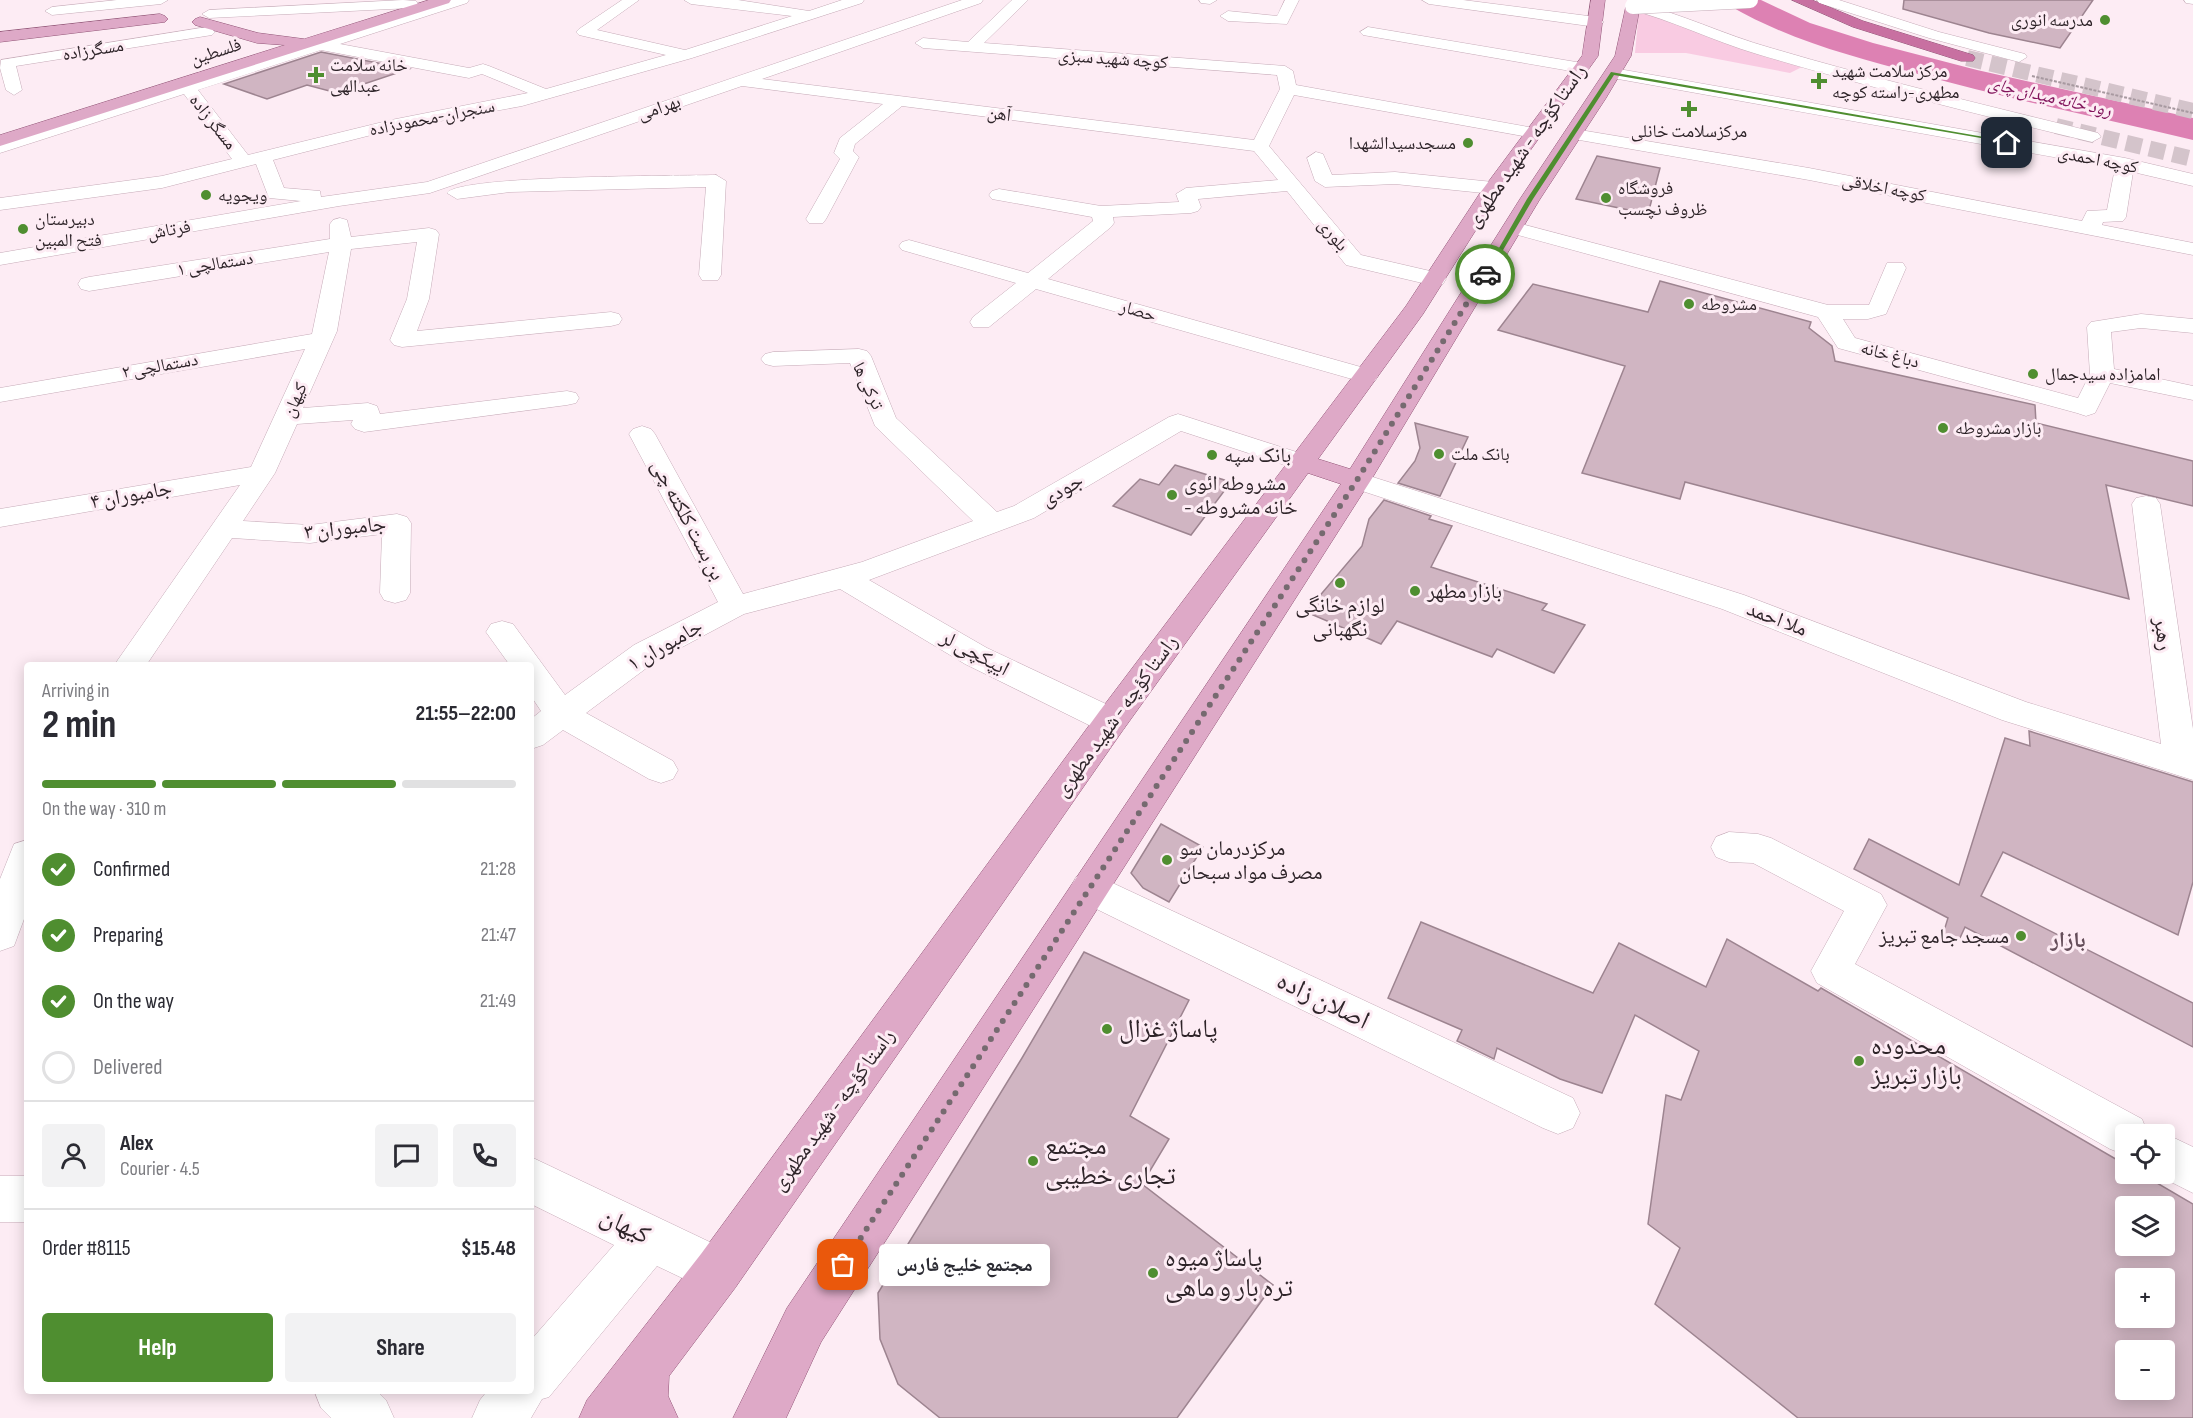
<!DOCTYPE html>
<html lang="en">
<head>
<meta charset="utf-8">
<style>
	body { margin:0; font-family:"Sofia Sans Condensed","Noto Naskh Arabic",sans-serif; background:#f2f2f3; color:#2b2b33; height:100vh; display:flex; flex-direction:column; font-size:22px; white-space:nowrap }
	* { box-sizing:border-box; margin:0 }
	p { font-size:20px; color:#7c7c81 }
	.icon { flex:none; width:33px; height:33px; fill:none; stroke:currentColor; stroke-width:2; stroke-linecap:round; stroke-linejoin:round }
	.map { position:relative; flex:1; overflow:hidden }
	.drawer { position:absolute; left:24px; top:662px; width:510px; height:732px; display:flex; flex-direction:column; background:#fff; border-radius:6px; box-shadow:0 3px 15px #0003 }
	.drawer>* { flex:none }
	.controls { position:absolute; left:2115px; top:1124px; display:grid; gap:12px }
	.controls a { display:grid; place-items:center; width:60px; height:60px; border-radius:6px; background:#fff; box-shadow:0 3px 15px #0003; font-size:30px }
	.pin { position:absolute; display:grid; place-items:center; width:51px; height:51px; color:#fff; margin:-26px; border-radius:12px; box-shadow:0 3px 9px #0006 }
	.courier { position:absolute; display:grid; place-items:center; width:60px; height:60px; margin:-30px; border:4px solid #4f8e30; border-radius:50%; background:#fff; color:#222; box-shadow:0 2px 8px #0007 }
	.bubble { position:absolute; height:42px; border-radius:6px; background:#fff; box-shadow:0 3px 15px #0003; font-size:20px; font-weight:700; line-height:42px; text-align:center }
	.head em { font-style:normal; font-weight:700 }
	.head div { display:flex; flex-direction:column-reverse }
	.head { display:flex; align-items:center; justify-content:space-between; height:102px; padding:0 18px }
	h1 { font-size:39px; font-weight:700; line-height:45px }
	.bar { display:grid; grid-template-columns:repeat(4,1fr); gap:9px 6px; align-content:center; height:72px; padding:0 18px }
	.bar i { height:8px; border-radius:4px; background:#e1e1e2 }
	.bar .active { background:#4f8e30 }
	.bar p { grid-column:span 4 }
	.line { display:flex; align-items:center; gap:15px; padding:0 18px; border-top:2px solid #e1e1e2 }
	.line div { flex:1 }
	.round { display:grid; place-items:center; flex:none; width:63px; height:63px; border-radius:6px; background:#f2f2f3 }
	ol { padding:0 18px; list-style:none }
	li { display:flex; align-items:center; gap:18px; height:66px }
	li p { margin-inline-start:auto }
	li .icon { padding:6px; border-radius:50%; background:#4f8e30; color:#fff; stroke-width:4 }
	li:last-child { color:#7c7c81 }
	li i { width:33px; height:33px; border:3px solid #e1e1e2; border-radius:50% }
	.button { display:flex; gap:12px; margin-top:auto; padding:12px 18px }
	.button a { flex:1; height:69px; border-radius:6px; background:#4f8e30; color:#fff; font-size:24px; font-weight:700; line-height:69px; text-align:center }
	.button a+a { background:#f2f2f3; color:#2b2b33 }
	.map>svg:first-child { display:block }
</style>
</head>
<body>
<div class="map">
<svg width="2193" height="1418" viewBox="0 0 2193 1418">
	<rect width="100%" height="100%" fill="#fdecf4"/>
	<path fill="#f9cbe2" d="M1639,10L1804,66L1790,73L1686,53H1635Z"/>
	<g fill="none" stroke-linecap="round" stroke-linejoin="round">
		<path fill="#dd81b3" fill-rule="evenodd" d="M1726,0H1761L1810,23L1873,43L1977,70L2193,118V140C2101,118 2009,99 1918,74C1853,57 1789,40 1730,6Z"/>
	</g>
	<g fill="#d0b5c2" stroke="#9d8490" stroke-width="1.5" fill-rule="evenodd">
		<path d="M1904,0H2093L2060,48L1989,33L1903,9Z"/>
		<path d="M321,52L409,69L337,93L307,85L267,99L224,84Z"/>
		<path d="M1597,156L1660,168L1648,214L1576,199Z"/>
		<path d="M1660,281L1811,322L1809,328L1832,346L1835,361L2035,405L2036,423L2193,461V506L2106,485L2129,599L1685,482L1680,499L1582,473L1625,366L1498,330L1533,284L1648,312Z"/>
		<path d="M1415,423L1468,437L1440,496L1398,483L1415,461L1420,448Z"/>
		<path d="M1175,465L1231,482L1191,535L1113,506L1140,479L1159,485Z"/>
		<path d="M1384,500L1431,516L1429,519L1452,526L1431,567L1547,604L1542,610L1585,625L1554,673L1497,649L1492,657L1397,621L1381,644L1306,612L1362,546L1369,519Z"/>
		<path d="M2029,731L2193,782V882L2178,935L2003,852L1981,896L2193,1003V1047L1965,927L1959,940L1943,934L1948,918L1854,869L1869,839L1959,885L2005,738L2030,746Z"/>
		<path d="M1161,824L1203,847L1169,902L1143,888L1131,873Z"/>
		<path d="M1421,922L1593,993L1619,943L1706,987L1727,939L1818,991L1821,988L2126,1165V1173H2140L2193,1204V1418H1798L1655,1304L1680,1248L1648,1224L1666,1095L1681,1100L1699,1051L1635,1015L1602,1093L1560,1079L1497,1048L1494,1059L1457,1041L1462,1030L1388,998ZM2126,1206H2164V1245H2126ZM2126,1278H2164V1317H2126ZM2126,1350H2164V1389H2126Z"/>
		<path d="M1084,952L1189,1000L1130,1116L1169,1139L1142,1184L1273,1285L1177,1418H940L898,1384L880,1339L878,1293L1022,1058Z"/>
	</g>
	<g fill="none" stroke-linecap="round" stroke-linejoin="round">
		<g stroke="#d4c4cb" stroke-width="16" stroke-dasharray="16 8" stroke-linecap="butt">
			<path d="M1967,58L2193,111"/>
			<path d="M2056,126L2193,159"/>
		</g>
		<defs>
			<g id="minor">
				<path d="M117,0H168L161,4L52,15L45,11L52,7Z"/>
				<path d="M403,0L416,1L418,4L411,8L209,18L202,14L209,10Z"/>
				<path d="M447,0H469L467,3L340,44L469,68L483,64L489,66L546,89L666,55L579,35L576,32L579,29L622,0H639L597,30L685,50L792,16L691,4L684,0H738L809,11L842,0H864L862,3L692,58L522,106L391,130L273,160L284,188L320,191L321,197L427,182L962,0H983L981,3L762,79L1254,140L1280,89L1277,75L923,48L915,43L923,38L968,42L1012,0H1028L984,43L1285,66L1293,71L1296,85L1534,128L1543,133L1534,138L1294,95L1269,146L1361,255L1443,274L1446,279L1443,284L1435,286L1346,265L1287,191L1198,199L1201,207L1198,211L1191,213L1113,217L1114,223L1111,227L1048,279L1375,371L1378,376L1375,381L1366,383L1036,289L989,327H973L970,322L973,317L1016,283L902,250L899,246L902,242L909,240L1028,273L1093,221L1092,217L992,199L989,195L992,191L999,189L1101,206L1179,202L1176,194L1186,188L1278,180L1254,151L902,106L855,144L853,151L859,157L826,219L823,223H809L806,219L840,159L834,153L840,138L883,104L742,86L430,193L339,206L0,265V253L301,201L269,198L256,164L162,188L0,210V198L162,176L232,159L184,94L0,153V141L177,85L178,79L191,81ZM321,50L469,78L482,74L528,93L391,120L248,155L198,90Z"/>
				<path d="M1199,0H1217L1210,4L1201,3Z"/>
				<path d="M1285,0H1299L1287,24L1228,21L1220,16L1228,11L1277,16Z"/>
				<path d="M1422,0H1463L1596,17L1604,22L1596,27L1429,4Z"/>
				<path d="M1817,0H1839L1939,32L2025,54L2027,57L2019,62L1929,38L1819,3Z"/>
				<path d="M2184,0H2193V4L2186,3Z"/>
				<path d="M1633,2C1681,13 1724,35 1771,48C1879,80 1989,106 2098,133L2101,137L2092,142C1980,115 1868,87 1757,54C1713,41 1672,20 1628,9L1626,6L1628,3Z"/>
				<path d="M207,27L212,29L215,32L212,35L16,66L22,90L14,95L6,90L0,68L1,60Z"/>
				<path d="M1368,27L1582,63L1590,68L1582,73L1363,35L1360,32Z"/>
				<path d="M1613,68L2125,158L2193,174V186L2133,172L2126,217L2123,221L2103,222L2102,225L2193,243V255L1809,180L1568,138L1565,134L1574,129L1809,168L2082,221L2087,211L2107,210L2115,168L1607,77L1605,73L1607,69Z"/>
				<path d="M1316,152L1323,154L1332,175L1395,172L1493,182L1503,188L1493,194L1395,184L1325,187L1315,181L1307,158Z"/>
				<path d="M716,175L726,181L721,275L718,280H702L699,275L706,187L510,192L457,199L447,193C459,175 681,176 716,175Z"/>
				<path d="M340,218L347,220L351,237L429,228L436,230L439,234L429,299L417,331L611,312L619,314L622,319L619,324L611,326L402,347L394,345L390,340L407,299L417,242L351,249L337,331L303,408L368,403L377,406L380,414L567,391L576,393L579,398L576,403L567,405L364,432L355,429L351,424L353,420L297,424L275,473L243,521L310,525L397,514L407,517L411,523L410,593L406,600L395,603L384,600L380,593L382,534L310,543L232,538L147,664H115L240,485L0,527V509L251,467L305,349L0,402V388L312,334L329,252L89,291L81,289L78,284L81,279L89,277L330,239V224L333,220Z"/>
				<path d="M1514,222L1828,305H1869L1887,263H1903L1906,268L1886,314L1868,319H1843L1855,338L2078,398L2090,374L2087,327L2091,322L2141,314L2193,319V333L2141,328L2111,332L2114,369L2193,386V400L2110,383L2095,413L2086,416L2077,413L1838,348L1818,317L1507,232L1504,228L1507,224Z"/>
				<path d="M859,349L867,351L871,356L896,418L997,512L1014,506L1169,417L1178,414L1312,457L1316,463L1312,469L1303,471L1181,431L1034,518L869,580L987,648L1123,712L1128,721L1123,730L1111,733L1099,730L965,664L840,589L744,614L656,661L586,713L673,761L678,770L673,779L661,783L649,779L563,730L543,745L531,749V719L541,711L531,696V664H509L486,632L491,624L502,621L513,624L565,695L634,645L718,602L629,434L633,429L642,426L651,429L655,434L743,594L862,562L973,521L875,426L850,363L773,366L765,364L761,359L765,354L773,352Z"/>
				<path d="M1357,472L1744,595L2026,702L2161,744L2132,504L2136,498L2146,496L2156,498L2160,504L2193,729V780L2002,720L1722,609L1347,486L1343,480L1347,474Z"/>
				<path d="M1729,832L1758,834L1771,838L1881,894L1887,905L1855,964L2142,1119L2148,1134H2126V1155L2110,1149L1817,983L1811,971L1844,911L1753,863L1729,862L1716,857L1711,847L1716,837Z"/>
				<path d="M27,840V911L14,946L0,951V879L14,844Z"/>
				<path d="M1089,872L1573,1098L1580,1113L1573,1128L1558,1134L1543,1128L1076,899L1070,888L1076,877Z"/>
				<path d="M2164,1133L2193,1147V1193L2153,1173H2164V1134H2162Z"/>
				<path d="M531,1157L735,1254L742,1271L735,1288L718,1295L657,1266L549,1397L542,1399L531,1418H472L480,1400L488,1390H531V1340L614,1245L531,1204Z"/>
				<rect x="0" y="1176" width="27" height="46"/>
				<path d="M314,1390H376L386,1400L394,1418H331L321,1408Z"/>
			</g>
			<g id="major">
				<path d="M429,0H451L449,3L0,146V135L285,45L257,43L195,25L192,22L195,19L200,17L258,33L304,39Z"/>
				<path d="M1591,0H1605L1598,56L1496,198L1423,314L1318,459L1350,469L1520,199L1615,56L1626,6L1633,2L1640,6L1631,56L1606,98L1540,199L1371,480L821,1342L786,1418H733L787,1308L1341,484L1308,473L1123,730L735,1288L669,1376L668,1396L678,1418H579L587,1400L701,1254L1099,712L1406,306L1480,193L1582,56Z"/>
				<path d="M160,14L165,16L168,19L165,22L0,42V32Z"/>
			</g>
			<path id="highway" d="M1792,0H1812L1863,21L1973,55L1975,58L1973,61H1961L1853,27Z"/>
		</defs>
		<use href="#minor" stroke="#c6abb8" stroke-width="1"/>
		<use href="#major" stroke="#925577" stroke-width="1"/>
		<use href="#highway" stroke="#925577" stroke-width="1"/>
		<path stroke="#a799a0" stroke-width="2" stroke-dasharray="3 1.5" stroke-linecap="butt" d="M2032,76L2193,113"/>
		<use href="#minor" fill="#fff" fill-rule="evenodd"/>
		<use href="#major" fill="#dea9c7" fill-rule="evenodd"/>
		<use href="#highway" fill="#c870a1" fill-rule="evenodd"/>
		<defs>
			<path id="minor-bridge" d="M1633,6L1750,0"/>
		</defs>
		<use href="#minor-bridge" stroke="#c6abb8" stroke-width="17" stroke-linecap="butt"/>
		<use href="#minor-bridge" stroke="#fff" stroke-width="16"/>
	</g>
	<path fill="#4f8e30" d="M1611,72L2007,141L2010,143L1614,75L1533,199L1489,274L1483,276L1527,199Z"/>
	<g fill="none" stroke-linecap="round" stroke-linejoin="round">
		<path stroke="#766a70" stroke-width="6" stroke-dasharray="0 10.8" d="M843,1265L1357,480L1485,274"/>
	</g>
	<g fill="#4f8e30" stroke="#fdecf4" stroke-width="2">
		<circle cx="2105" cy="20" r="6"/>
		<path d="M313 66h6v6h6v6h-6v6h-6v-6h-6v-6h6z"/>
		<path d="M1816 72h6v6h6v6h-6v6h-6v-6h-6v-6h6z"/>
		<path d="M1686 100h6v6h6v6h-6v6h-6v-6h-6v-6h6z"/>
		<circle cx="1468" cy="143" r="6"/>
		<circle cx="206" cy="195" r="6"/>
		<circle cx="1606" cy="198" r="6"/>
		<circle cx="23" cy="229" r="6"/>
		<circle cx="1689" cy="304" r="6"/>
		<circle cx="2033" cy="374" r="6"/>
		<circle cx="1943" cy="428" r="6"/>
		<circle cx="1439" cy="454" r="6"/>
		<circle cx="1212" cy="455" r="6"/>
		<circle cx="1172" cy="495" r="6"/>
		<circle cx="1340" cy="583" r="6"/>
		<circle cx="1415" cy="591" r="6"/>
		<circle cx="1167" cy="860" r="6"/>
		<circle cx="2021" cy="936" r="6"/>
		<circle cx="1107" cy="1029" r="6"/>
		<circle cx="1859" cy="1061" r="6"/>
		<circle cx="1033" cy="1161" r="6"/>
		<circle cx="1153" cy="1273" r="6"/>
	</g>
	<g text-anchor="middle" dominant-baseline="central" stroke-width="6" stroke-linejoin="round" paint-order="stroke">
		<g font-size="18" fill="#2e2429" stroke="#fdecf4" text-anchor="start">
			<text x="2093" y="20" text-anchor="end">مدرسه انوری</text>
			<text x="330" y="65">خانه سلامت<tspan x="330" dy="21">عبدالهی</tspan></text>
			<text x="1832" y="71">مرکز سلامت شهید<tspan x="1832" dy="21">مطهری-راسته کوچه</tspan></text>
			<text x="1689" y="131" text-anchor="middle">مرکزسلامت خانلی</text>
			<text x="1456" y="143" text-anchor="end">مسجدسیدالشهدا</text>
			<text x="1618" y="188">فروشگاه<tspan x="1618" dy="21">ظروف نچسب</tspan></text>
			<text x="218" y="195">ویجویه</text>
			<text x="35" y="219">دبیرستان<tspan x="35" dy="21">فتح المبین</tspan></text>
			<text x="1701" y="304">مشروطه</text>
			<text x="2045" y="374">امامزاده سیدجمال</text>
			<text x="1955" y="428">بازار مشروطه</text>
			<text x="1451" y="454">بانک ملت</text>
		</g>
		<g font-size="18" fill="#2e2429" stroke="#fdecf4">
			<text transform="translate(93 50) rotate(-9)">مسگرزاده</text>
			<text transform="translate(216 52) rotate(-18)">فلسطین</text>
			<text transform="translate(1113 59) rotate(4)">کوچه شهید سبزی</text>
			<text transform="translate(659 108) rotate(-19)">بهرامی</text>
			<text transform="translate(999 114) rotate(7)">آهن</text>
			<text transform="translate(432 118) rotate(-11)">سنجران-محمودزاده</text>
			<text transform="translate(213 122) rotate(52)">مسگر زاده</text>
			<text transform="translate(2098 160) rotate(11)">کوچه احمدی</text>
			<text transform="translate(1884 188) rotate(11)">کوچه اخلاقی</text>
			<text transform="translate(169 230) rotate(-10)">فرتاش</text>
			<text transform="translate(1333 235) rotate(50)">بلوری</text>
			<text transform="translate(215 264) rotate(-9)">دستمالچی ۱</text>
			<text transform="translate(1138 311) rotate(16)">حصار</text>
			<text transform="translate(1890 355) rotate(15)">دباغ خانه</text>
			<text transform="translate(160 366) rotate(-10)">دستمالچی ۲</text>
			<text transform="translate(868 386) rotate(65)">ترکی ها</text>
			<text transform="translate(295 400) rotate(-66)">کیهان</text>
		</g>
		<g font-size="18" font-style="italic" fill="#82155c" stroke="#fdecf4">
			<text transform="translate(2050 97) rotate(13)">رود خانه میدان چای</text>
		</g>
		<g font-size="21" fill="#2e2429" stroke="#fdecf4">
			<text transform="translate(1526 146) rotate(-55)">راستا کؤچه - شهید مطهری</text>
			<text transform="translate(1062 490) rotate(-30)">جودی</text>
			<text transform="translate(131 495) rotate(-10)">جامبوران ۴</text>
			<text transform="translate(688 520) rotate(62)">بن بست کلکته چی</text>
			<text transform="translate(345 528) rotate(-6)">جامبوران ۳</text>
			<text transform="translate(1777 619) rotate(21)">ملا احمد</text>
			<text transform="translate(2163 634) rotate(82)">رهبر</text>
			<text transform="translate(665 645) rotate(-30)">جامبوران ۱</text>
			<text transform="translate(975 653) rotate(28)">ایپکچی لر</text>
			<text transform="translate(1116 716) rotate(-54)">راستا کؤچه - شهید مطهری</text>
			<text transform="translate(833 1110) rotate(-54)">راستا کؤچه - شهید مطهری</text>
		</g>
		<g font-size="21" fill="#2e2429" stroke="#fdecf4" text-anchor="start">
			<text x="1224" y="455">بانک سپه</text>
			<text x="1184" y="483">مشروطه ائوی<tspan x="1184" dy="24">- خانه مشروطه</tspan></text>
			<text x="1427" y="591">بازار مطهر</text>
			<text x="1340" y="605" text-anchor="middle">لوازم خانگی<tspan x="1340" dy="24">نگهبانی</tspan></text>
			<text x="1179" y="848">مرکزدرمان سو<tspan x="1179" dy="24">مصرف مواد سبحان</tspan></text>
			<text x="2009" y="936" text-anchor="end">مسجد جامع تبریز</text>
		</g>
		<g font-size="22" font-weight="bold" fill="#654e5a" stroke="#fdecf4">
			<text x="2068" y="940">بازار</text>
		</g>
		<g font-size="26" fill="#2e2429" stroke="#fdecf4">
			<text transform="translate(1323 1001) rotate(26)">اصلان زاده</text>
			<text transform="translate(625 1226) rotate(26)">کیهان</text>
		</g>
		<g font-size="26" fill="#2e2429" stroke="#fdecf4" text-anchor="start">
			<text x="1119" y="1029">پاساژ غزال</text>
			<text x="1871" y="1046">محدوده<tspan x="1871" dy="30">بازار تبریز</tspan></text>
			<text x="1045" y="1146">مجتمع<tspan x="1045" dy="30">تجاری خطیبی</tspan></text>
			<text x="1165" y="1258">پاساژ میوه<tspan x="1165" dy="30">تره بار و ماهی</tspan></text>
		</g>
	</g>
</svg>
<div class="controls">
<a><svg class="icon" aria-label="locate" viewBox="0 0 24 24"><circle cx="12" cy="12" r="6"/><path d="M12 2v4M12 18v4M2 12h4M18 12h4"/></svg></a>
<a><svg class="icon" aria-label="layers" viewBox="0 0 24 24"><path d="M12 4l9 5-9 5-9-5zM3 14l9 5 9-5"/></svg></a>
<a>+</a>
<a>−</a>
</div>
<div class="pin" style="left:843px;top:1265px;background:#ea580c"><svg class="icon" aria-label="bag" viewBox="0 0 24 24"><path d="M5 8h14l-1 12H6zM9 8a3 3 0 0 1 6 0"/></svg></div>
<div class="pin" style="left:2007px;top:143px;background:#1f2937"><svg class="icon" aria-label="home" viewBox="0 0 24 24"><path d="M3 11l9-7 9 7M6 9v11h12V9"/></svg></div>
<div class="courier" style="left:1485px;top:274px"><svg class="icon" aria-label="car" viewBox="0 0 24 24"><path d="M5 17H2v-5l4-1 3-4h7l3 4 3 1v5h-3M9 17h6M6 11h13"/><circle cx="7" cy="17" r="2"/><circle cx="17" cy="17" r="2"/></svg></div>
<div class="bubble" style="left:879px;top:1244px;width:171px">مجتمع خلیج فارس</div>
<section class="drawer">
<div class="head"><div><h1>2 min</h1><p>Arriving in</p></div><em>21:55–22:00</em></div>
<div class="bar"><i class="active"></i><i class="active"></i><i class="active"></i><i></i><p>On the way · 310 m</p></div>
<ol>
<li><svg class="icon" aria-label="check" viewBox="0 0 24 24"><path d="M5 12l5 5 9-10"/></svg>Confirmed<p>21:28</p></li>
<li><svg class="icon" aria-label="check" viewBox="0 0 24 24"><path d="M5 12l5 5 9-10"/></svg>Preparing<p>21:47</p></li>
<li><svg class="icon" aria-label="check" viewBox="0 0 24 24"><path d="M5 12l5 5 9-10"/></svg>On the way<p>21:49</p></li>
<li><i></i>Delivered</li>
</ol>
<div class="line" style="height:108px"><a class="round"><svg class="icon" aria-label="person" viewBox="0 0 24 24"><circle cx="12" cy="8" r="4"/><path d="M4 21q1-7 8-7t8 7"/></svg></a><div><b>Alex</b><p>Courier · 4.5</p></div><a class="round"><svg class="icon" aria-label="chat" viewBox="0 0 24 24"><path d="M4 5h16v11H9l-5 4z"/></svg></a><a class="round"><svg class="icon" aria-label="phone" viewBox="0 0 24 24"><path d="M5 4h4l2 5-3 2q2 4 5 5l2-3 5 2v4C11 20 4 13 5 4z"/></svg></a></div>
<div class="line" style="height:78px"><div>Order #8115</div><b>$15.48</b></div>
<div class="button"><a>Help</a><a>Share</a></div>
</section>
</div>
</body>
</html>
